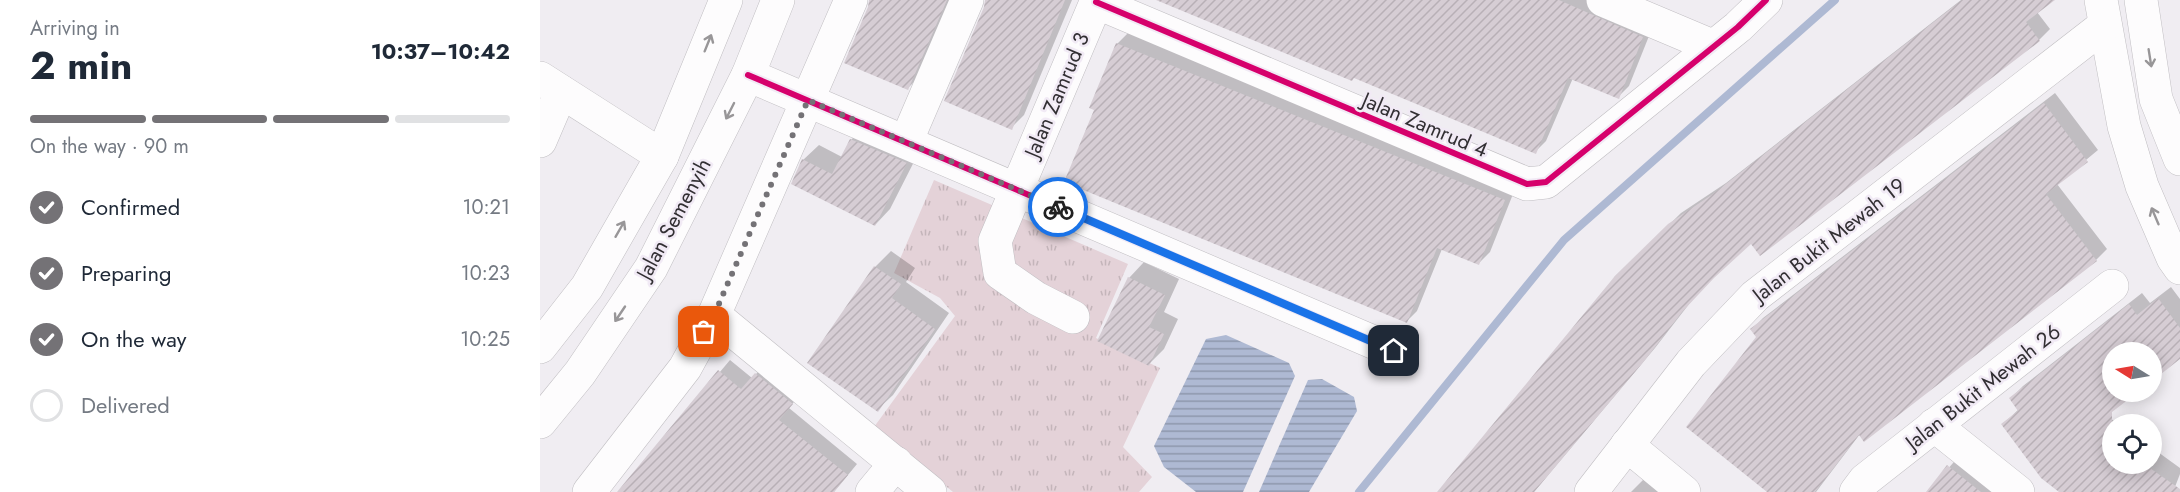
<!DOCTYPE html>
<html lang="en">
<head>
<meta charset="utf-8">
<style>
	body { margin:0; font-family:Jost,sans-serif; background:#f2f2f3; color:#1f2937; height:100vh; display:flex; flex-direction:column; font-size:22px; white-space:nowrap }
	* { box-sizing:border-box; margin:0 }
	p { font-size:20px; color:#747a83 }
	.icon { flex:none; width:33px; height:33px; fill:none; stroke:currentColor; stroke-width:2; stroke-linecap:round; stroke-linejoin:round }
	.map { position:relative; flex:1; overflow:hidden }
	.side { display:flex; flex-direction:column; background:#fff; width:540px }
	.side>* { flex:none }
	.needle { width:39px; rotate:281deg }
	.tools { position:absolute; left:1562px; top:342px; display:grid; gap:12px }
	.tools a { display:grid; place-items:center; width:60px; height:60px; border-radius:50%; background:#fff; box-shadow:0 3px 15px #0003; font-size:30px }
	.pin { position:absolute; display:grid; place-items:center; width:51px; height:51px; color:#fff; margin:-26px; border-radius:12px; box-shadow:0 3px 9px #0006 }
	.courier { position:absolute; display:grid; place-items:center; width:60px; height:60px; margin:-30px; border:4px solid #1a73e8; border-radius:50%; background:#fff; color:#222; box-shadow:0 2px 8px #0007 }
	.overview em { font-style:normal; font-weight:700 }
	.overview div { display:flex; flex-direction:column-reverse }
	.overview { display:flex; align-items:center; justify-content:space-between; height:102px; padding:0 30px }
	h1 { font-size:39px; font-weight:700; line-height:45px }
	.bar { display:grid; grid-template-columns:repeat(4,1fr); gap:9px 6px; align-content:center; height:72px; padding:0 30px }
	.bar i { height:8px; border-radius:4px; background:#e0e1e3 }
	.bar .active { background:#747276 }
	.bar p { grid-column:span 4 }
	ol { padding:0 30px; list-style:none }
	li { display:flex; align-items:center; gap:18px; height:66px }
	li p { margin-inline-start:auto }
	li .icon { padding:6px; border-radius:50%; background:#747276; color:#fff; stroke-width:4 }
	li:last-child { color:#747a83 }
	li i { width:33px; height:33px; border:3px solid #e0e1e3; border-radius:50% }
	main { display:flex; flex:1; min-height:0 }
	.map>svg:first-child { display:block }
</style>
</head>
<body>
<main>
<section class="side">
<div class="overview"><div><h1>2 min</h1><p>Arriving in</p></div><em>10:37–10:42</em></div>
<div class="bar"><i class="active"></i><i class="active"></i><i class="active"></i><i></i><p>On the way · 90 m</p></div>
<ol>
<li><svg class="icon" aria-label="check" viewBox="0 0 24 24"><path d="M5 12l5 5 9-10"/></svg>Confirmed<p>10:21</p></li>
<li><svg class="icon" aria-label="check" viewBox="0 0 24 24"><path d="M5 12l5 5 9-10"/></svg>Preparing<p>10:23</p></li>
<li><svg class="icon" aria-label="check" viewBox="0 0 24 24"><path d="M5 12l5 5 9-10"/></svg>On the way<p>10:25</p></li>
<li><i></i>Delivered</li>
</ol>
</section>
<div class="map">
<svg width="1640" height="492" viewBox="0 0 1640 492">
	<defs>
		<pattern id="grass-tufts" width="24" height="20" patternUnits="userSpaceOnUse" patternTransform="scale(1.5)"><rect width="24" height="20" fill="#e4d2d8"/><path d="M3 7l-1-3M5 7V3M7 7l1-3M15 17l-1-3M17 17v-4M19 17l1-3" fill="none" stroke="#c4b5ba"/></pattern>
		<pattern id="water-rules" width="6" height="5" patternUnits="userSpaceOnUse" patternTransform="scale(1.5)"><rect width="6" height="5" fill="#aeb9d3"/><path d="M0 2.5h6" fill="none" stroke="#8e97ac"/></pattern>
		<pattern id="building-hatch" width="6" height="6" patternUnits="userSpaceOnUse" patternTransform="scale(1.5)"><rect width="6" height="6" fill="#d6cdd4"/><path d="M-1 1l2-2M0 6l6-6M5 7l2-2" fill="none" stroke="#b8b0b6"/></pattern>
	</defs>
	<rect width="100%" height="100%" fill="#f0edf2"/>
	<path fill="url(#grass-tufts)" d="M394,180L588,264L556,338L620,368L583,447L612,477L599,492H413L334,427L415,316L400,298L354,273Z"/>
	<g fill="url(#water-rules)">
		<path d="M686,335L749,363L755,376L703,492H656L624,467L614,446L666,339Z"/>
		<path d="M782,379L814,397L817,411L769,492H719L768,380Z"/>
	</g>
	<g fill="#0003">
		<path d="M331,0H413L381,75L368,88Z"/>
		<path d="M447,0H532L484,115L471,128L446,7Z"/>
		<path d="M618,0H1055L1113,26L1089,86L1078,97L1033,78L1006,141L995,152L815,77Z"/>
		<path d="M1421,0H1510L1497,12L1510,29L1499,40L1211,242L1178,272L1153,299L1115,348L994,492H899L1076,277L1141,213L1186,183Z"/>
		<path d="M588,33L975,189L950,252L939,263L902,249L877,311L866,322L556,109L577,44Z"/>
		<path d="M1515,93L1558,150L1517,184L1567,249L1556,260L1320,434L1276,492H1231L1218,337L1212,329L1223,318Z"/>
		<path d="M326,124L381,148L350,209L335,225L263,160L279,145L302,157L311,140Z"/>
		<path d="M351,251L375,268L366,282L409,313L353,395L337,410L269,363L335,267Z"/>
		<path d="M604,262L639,279L624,312L638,319L624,349L609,364L589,278Z"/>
		<path d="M1631,287L1640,299V357L1611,380V352H1572V392H1596L1565,415L1579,424H1572V464H1611V447L1640,468V474L1633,492H1521L1463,424L1479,409L1471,398L1483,386L1602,293L1610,303Z"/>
		<path d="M190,360L212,378L227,363L262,392L249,408L317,464L294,492H79Z"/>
		<path d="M1419,456L1465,492H1388Z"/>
		<path d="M1107,476L1127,492H1091Z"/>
	</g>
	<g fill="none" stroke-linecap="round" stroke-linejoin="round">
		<path stroke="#aeb9d3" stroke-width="8" d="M819,492L1024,240L1295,0"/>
	</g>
	<g fill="url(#building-hatch)">
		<path d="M329,0H407L368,90L304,63L328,7Z"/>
		<path d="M445,0H525L472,130L404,101L444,7Z"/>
		<path d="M616,0H1019L1103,37L1079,99L1028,78L996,154L814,78L812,81Z"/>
		<path d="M1422,0H1515L1486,22L1500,41L1220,256L1211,244L1174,278L1142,312L1105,360L994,492H897L1075,276L1128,224L1173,194Z"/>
		<path d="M576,43L965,200L939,265L897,248L867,323L524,182L554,110L549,108Z"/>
		<path d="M1504,103L1548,162L1506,194L1557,261L1324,442L1319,435L1275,492H1227L1146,427L1216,337L1210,329Z"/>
		<path d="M310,139L367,163L335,226L251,184L262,159L292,174Z"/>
		<path d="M334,266L361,284L352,298L395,329L338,412L267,363Z"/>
		<path d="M588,277L625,295L609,327L624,334L609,366L557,341Z"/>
		<path d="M1618,298L1640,328V359L1611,382V352H1572V392H1598L1572,412V464H1604L1640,489V492H1519L1501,478L1461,424L1478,411L1469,398L1589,304L1597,315Z"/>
		<path d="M178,370L201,389L215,373L253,404L239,420L308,475L294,492H77Z"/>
		<path d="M1407,465L1441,492H1386Z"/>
	</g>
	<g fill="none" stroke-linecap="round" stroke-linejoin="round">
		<defs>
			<g id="minor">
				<path d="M1063,0L1172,46"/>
				<path d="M1561,0L1584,126L1602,186L1633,258L1640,268"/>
				<path d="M1601,0L1616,99L1640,159"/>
				<path d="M556,2L987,184L1006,182L1198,27L1226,0"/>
				<path d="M208,75L854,351"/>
				<path d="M0,78L122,156"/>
				<path d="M0,141L21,92"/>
				<path d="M366,142L427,0"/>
				<path d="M174,315L390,492"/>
				<path d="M533,317L496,298L460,273L455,241L557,0"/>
				<path d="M1394,425L1478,492"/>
				<path d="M1087,445L1144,492"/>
				<path d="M49,492L145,368L174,315L311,0"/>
				<path d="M332,492L356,463"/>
				<path d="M1051,492L1151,363L1215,296L1565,25"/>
				<path d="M1316,492L1325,480L1572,286"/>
			</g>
			<g id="major">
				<path d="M0,347L47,287L122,156L186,0"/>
				<path d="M0,422L40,373L111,268L208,75L238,0"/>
			</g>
		</defs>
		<use href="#minor" stroke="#c0bec2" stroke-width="34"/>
		<use href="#major" stroke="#c0bec2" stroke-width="34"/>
		<use href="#minor" stroke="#fdfcfd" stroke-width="33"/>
		<use href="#major" stroke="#fdfcfd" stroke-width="33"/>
		<defs>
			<g id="cycleway">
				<path d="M556,2L987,184L1006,182L1198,27L1226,0"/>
				<path d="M208,75L854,351"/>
			</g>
		</defs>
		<use href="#cycleway" stroke="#f1eaf5" stroke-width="10"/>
		<use href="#cycleway" stroke="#d6006c" stroke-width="6"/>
	</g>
	<defs><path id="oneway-shaft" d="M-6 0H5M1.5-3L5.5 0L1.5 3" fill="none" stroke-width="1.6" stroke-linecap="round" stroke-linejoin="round" transform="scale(1.5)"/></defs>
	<g stroke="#989698">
		<use href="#oneway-shaft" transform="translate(168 43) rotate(-68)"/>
		<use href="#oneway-shaft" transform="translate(1610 58) rotate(81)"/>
		<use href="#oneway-shaft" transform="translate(190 111) rotate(117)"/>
		<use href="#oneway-shaft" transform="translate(1615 216) rotate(-113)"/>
		<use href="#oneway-shaft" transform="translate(80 229) rotate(-60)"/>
		<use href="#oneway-shaft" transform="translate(80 314) rotate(124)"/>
	</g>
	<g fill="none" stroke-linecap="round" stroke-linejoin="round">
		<path stroke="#747276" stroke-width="6" stroke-dasharray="0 10.8" d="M164,332L174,315L268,100L518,207"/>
		<path stroke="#1a73e8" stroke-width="8" d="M518,207L854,351"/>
	</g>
	<g text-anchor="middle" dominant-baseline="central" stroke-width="5" stroke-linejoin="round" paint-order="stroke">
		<g font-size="21" fill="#322f33" stroke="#f1eaf5">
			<text transform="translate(517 95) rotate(-67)">Jalan Zamrud 3</text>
			<text transform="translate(885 125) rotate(23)">Jalan Zamrud 4</text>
			<text transform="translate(134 219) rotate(-62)">Jalan Semenyih</text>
			<text transform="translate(1289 240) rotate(-38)">Jalan Bukit Mewah 19</text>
			<text transform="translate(1443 387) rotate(-38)">Jalan Bukit Mewah 26</text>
		</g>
	</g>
</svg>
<div class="tools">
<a><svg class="needle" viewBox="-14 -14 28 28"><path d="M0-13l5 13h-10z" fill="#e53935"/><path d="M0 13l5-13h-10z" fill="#747a83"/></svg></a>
<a><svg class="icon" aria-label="locate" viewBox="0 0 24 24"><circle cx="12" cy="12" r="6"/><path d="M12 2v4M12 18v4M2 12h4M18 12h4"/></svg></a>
</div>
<div class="pin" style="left:164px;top:332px;background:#ea580c"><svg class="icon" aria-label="bag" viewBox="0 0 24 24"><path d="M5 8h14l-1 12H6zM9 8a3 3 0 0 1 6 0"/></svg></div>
<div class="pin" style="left:854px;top:351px;background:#1f2937"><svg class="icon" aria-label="home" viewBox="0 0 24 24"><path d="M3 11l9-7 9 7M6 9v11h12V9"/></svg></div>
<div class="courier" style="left:518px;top:207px"><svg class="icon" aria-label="bike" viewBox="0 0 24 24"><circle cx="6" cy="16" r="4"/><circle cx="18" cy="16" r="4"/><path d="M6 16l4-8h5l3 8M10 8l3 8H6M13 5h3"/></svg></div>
</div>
</main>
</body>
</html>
